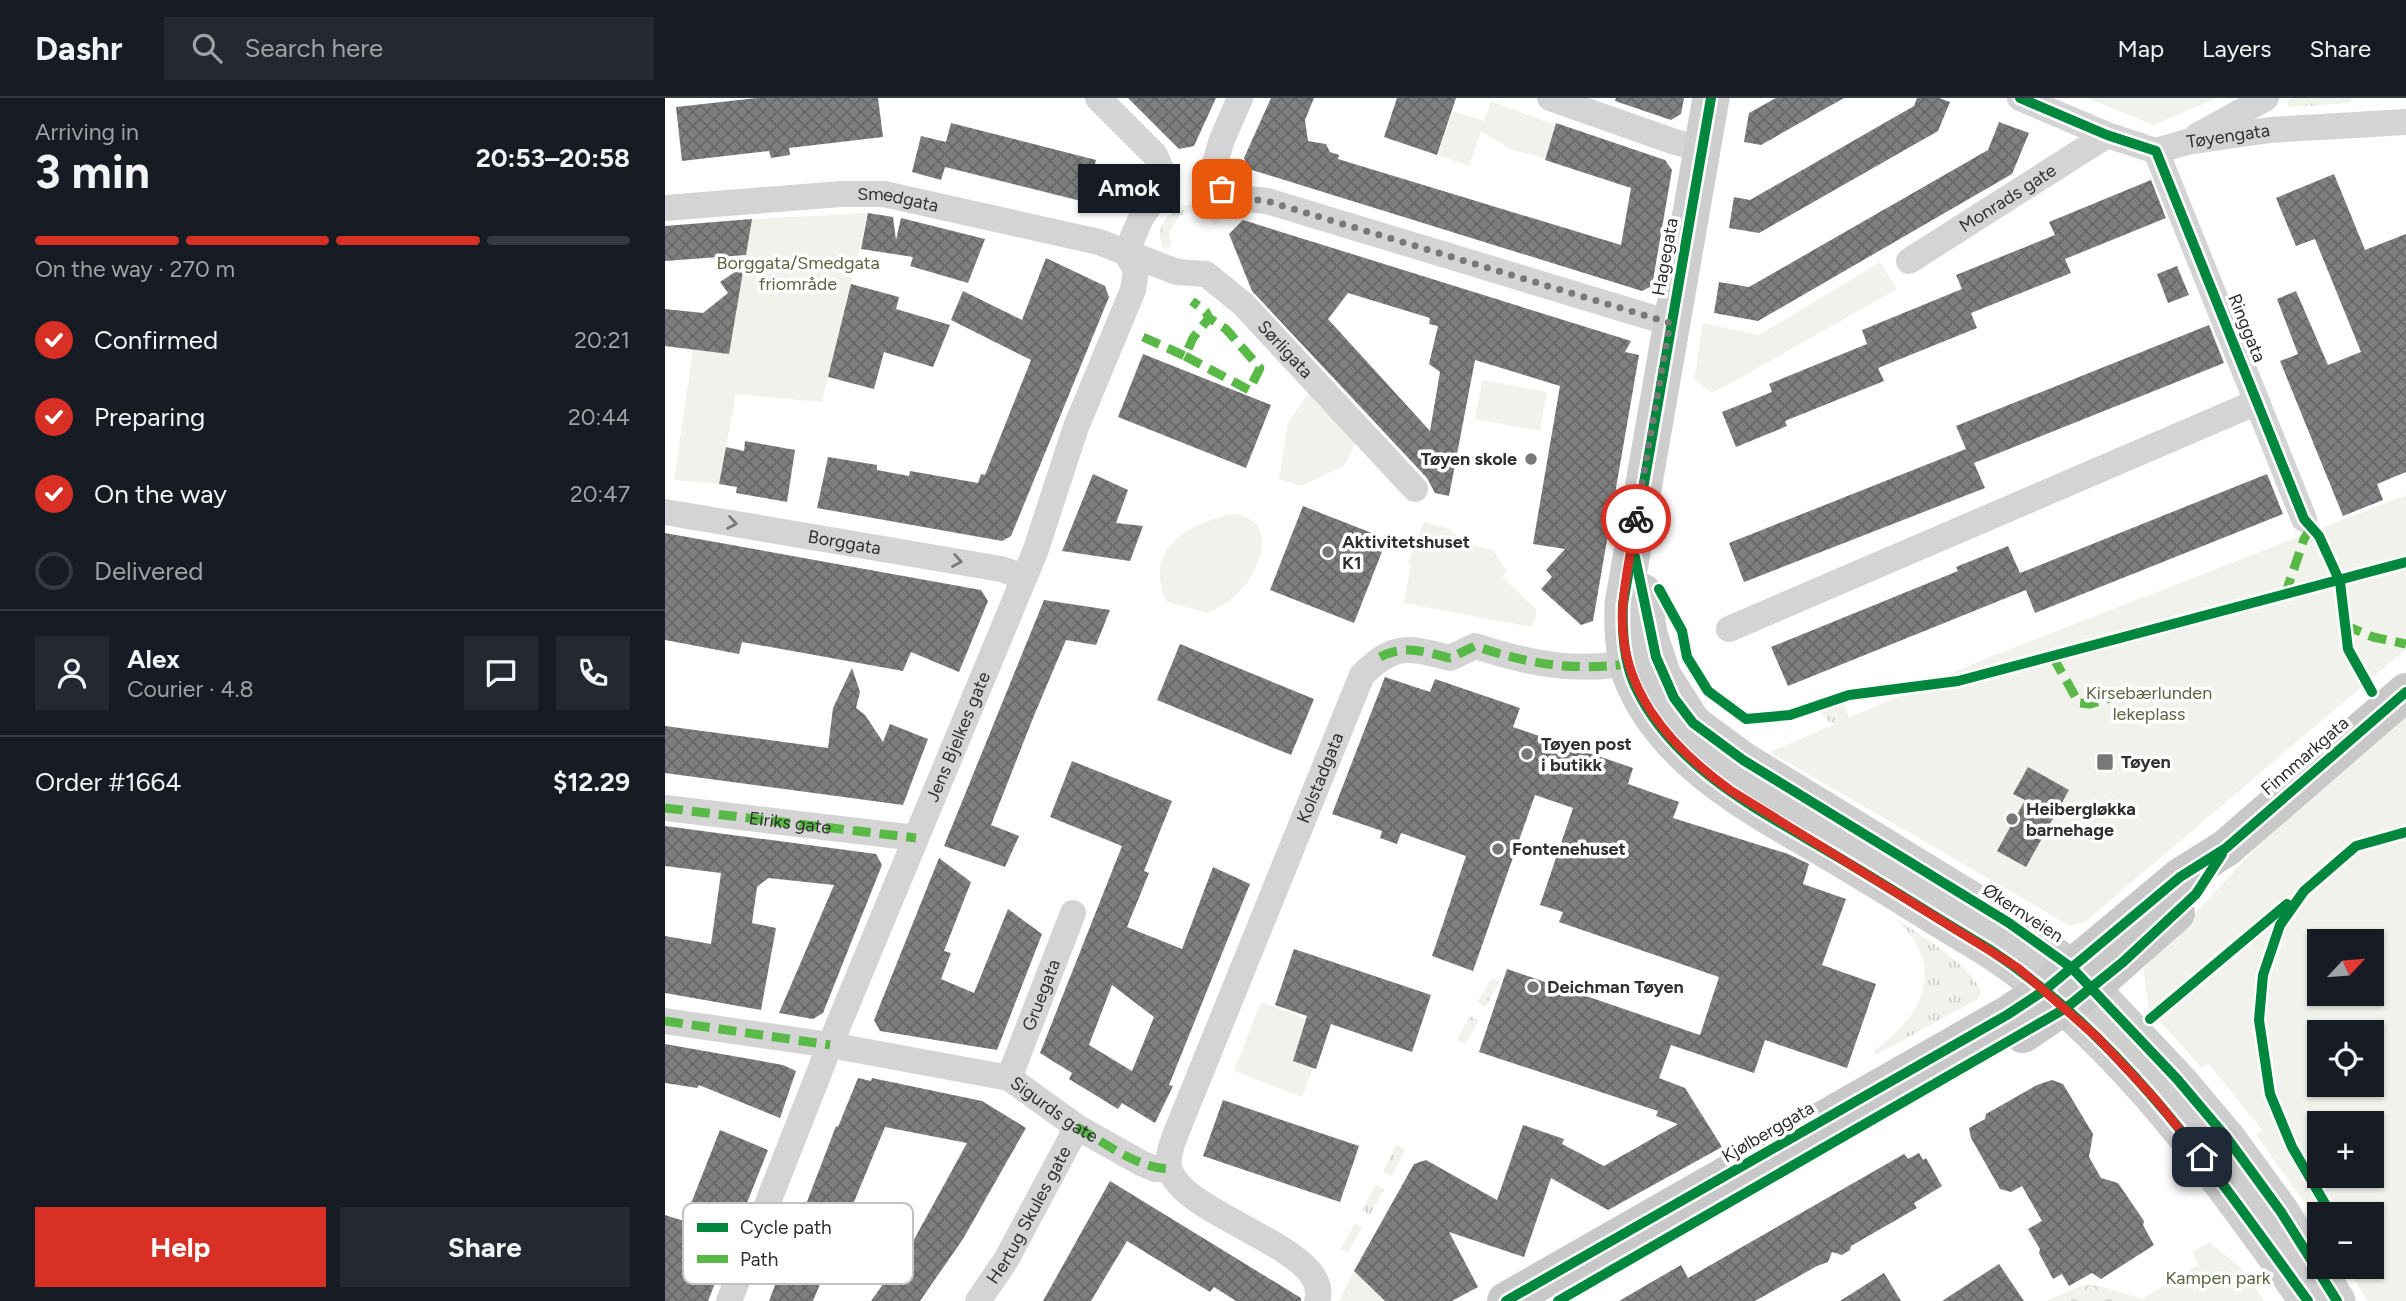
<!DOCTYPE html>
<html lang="en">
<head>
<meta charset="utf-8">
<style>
	body { margin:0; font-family:Figtree,sans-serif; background:#242831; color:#f1f3f6; height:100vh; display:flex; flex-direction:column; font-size:26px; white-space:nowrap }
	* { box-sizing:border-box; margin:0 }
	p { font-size:23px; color:#9ea1a6 }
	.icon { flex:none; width:38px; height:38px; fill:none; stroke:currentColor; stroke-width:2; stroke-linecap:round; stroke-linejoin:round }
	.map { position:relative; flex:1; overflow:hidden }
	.sheet { display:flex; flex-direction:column; background:#171b24; width:665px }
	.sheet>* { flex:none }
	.needle { width:46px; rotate:64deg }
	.tools { position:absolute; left:1642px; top:831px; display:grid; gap:14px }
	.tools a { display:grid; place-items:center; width:77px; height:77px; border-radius:0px; background:#171b24; box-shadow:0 2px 5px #0004; font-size:35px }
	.pin { position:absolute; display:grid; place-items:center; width:60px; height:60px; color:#fff; margin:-30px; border-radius:14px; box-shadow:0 4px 10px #0006 }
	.courier { position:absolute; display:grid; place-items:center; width:70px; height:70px; margin:-35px; border:5px solid #d93025; border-radius:50%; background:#fff; color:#222; box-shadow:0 2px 9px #0007 }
	.bubble { position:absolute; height:49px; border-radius:0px; background:#171b24; box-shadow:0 2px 5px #0004; font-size:23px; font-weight:700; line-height:49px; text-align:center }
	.headline em { font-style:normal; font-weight:700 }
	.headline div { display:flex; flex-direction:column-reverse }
	.headline { display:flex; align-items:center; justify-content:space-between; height:119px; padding:0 35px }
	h1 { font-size:46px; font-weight:700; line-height:52px }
	.bar { display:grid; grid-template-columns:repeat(4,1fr); gap:10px 7px; align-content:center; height:84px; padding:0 35px }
	.bar i { height:9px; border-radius:5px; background:#363941 }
	.bar .active { background:#d93025 }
	.bar p { grid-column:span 4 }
	.line { display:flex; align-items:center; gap:18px; padding:0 35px; border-top:2px solid #363941 }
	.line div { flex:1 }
	.round { display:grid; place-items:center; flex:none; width:74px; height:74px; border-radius:0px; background:#242831 }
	ol { padding:0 35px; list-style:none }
	li { display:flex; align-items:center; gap:21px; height:77px }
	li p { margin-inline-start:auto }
	li .icon { padding:7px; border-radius:50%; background:#d93025; color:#fff; stroke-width:4 }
	li:last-child { color:#9ea1a6 }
	li i { width:38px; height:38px; border:4px solid #363941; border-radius:50% }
	.action { display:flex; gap:14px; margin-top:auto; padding:14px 35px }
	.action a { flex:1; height:80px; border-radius:0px; background:#d93025; color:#fff; font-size:28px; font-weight:700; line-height:80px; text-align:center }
	.action a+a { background:#242831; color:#f1f3f6 }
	header { display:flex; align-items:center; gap:42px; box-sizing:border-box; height:98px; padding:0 35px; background:#171b24; border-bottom:2px solid #363941 }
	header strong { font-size:33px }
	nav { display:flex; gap:38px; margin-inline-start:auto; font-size:24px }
	.search { width:490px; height:63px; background:#242831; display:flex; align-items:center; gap:18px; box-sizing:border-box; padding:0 24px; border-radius:0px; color:#9ea1a6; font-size:26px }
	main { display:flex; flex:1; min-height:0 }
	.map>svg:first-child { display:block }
</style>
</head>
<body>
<header>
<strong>Dashr</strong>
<div class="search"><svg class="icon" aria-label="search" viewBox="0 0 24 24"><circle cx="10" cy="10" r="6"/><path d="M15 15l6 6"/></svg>Search here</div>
<nav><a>Map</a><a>Layers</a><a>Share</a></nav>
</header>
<main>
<section class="sheet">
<div class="headline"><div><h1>3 min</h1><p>Arriving in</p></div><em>20:53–20:58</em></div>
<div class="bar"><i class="active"></i><i class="active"></i><i class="active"></i><i></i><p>On the way · 270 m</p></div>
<ol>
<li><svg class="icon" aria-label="check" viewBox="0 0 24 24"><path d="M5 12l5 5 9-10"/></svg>Confirmed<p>20:21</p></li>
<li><svg class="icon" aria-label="check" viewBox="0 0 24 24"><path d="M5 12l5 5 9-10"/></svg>Preparing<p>20:44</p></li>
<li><svg class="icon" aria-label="check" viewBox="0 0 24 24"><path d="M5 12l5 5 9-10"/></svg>On the way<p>20:47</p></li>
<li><i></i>Delivered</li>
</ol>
<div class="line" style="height:126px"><a class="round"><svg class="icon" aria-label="person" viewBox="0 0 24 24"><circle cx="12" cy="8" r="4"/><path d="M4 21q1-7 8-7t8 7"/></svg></a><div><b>Alex</b><p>Courier · 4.8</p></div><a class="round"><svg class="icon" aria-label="chat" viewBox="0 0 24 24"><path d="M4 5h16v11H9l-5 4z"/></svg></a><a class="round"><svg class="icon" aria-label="phone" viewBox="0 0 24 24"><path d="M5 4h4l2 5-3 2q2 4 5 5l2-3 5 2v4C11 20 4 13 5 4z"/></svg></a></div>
<div class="line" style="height:91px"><div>Order #1664</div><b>$12.29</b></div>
<div class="action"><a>Help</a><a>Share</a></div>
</section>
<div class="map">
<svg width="1741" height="1203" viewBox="0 0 1741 1203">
	<defs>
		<pattern id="grass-tufts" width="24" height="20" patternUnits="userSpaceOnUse" patternTransform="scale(1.75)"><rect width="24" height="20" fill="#f1f2ec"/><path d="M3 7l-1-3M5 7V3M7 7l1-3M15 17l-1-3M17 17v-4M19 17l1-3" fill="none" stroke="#cfd0cb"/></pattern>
		<pattern id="forest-crowns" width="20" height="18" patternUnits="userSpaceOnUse" patternTransform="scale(1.75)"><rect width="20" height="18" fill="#f1f2ec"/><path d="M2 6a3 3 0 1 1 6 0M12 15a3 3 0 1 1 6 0" fill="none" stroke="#cfd0cb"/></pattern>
		<pattern id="building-cross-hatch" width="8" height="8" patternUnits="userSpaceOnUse" patternTransform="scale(1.75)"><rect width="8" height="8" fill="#7f7f7f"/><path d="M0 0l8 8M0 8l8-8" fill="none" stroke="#686868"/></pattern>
	</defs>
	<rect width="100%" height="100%" fill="#fff"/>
	<g fill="url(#grass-tufts)">
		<path d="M1627,0H1687L1684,5L1624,9L1622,3Z"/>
		<path d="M530,105L543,109L556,123L549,127C540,113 528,112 514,118L504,134L506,148L499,151C487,127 506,109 530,105Z"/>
		<path d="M1178,604L1189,633L1163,623L1153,612Z"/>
		<path d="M1227,818C1249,833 1309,869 1316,894L1313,901L1209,958L1210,952C1261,915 1283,865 1227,818Z"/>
		<path d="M827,880L835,884L820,909L812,904Z"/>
		<path d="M805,918L814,923L800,946L792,942Z"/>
		<path d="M731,1047L740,1052L727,1078L718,1074Z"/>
		<path d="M711,1087L719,1091L705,1117L697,1112Z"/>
		<path d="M690,1125L697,1129L683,1155L676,1151Z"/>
	</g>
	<path fill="url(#forest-crowns)" d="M1418,1187L1435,1188L1483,1203H1381Z"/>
	<g fill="#f1f2ec" fill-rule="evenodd">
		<path d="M1422,0H1553L1488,27Z"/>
		<path d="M826,3L890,27L880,60L847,52L816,33L804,68L773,57L788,13L819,23Z"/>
		<path d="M203,115L157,304L71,296L54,386L9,382L28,251L64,255L87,121Z"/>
		<path d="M1215,164L1232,191L1059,289L1046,295L1029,282L1038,225L1094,237Z"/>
		<path d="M817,282L882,294L875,333L810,321Z"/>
		<path d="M646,292L692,343L679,368L636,388L614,381L623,324Z"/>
		<path d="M1741,397V551L1421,823L1405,828L1105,654L1327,558Z"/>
		<path d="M568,416C614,421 597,470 575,493C566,503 555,509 543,515L502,504C477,452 522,425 568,416Z"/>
		<path d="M759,424L785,431L800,445L828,452L842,473L837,479L872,512L867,529L739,505L746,466L743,465Z"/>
		<path d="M1741,610V1203H1703L1681,1169H1706V1116H1654V1125L1591,1037L1597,1032L1543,965L1537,970L1484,911L1478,871L1589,752ZM1654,844H1706V896H1654ZM1654,934H1706V987H1654ZM1654,1026H1706V1078H1654Z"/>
		<path d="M596,904L663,929L637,999L569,973Z"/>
		<path d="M1544,1144L1572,1166L1600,1203H1473L1534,1167L1527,1154Z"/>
		<path d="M689,1173L720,1203H674Z"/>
	</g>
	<g fill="url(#building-cross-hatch)" fill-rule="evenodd">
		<path d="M92,0H213L218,39L124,50L125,57L106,60L104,53L17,63L11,9Z"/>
		<path d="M463,0H551L529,48L514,51Z"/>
		<path d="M606,0H649L640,22L643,43L661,46L665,54L674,57L673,61L956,147L966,90L880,62L891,25L1000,62L1007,72L987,188L977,193L584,71L579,60Z"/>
		<path d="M732,0H791L772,57L719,39Z"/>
		<path d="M951,0H1019L1016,16L1006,22L950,3Z"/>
		<path d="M1111,0H1179L1096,47L1079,44L1084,15Z"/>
		<path d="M1252,0H1274L1285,4L1273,33L1094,135L1064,130L1069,99L1085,102L1249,8Z"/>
		<path d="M1334,24L1364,35L1347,76L1093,223L1049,215L1054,184L1084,189L1323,52Z"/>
		<path d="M286,25L431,62L420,104L280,69L276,82L247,74L256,38L281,44Z"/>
		<path d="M1669,76L1700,152L1741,136V374L1712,386L1718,402L1678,418L1615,263L1633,256L1612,201L1631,193L1663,267L1696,254L1650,141L1631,148L1611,100Z"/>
		<path d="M1486,82L1501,120L1400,161L1406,175L1306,215L1312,230L1213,270L1219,283L1120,323L1122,328L1071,349L1057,314L1107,294L1104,286L1202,246L1197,232L1297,191L1291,177L1390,137L1384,124Z"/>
		<path d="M203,115L228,119L231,142L236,120L320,141L303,185L245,168L248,159L196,151Z"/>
		<path d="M87,121L81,157L0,163V128Z"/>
		<path d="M578,122L966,243L960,254L974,257L928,523L916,527L876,491L887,479L881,472L900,451L868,446L895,288L810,262L784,398L770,395L762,380L587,193L564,136ZM683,195L765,220L764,226L773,228L764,266L775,274L765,333L663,221Z"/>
		<path d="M381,160L440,188L444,199L346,438L337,443L152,410L163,359L212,367V372L244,378L245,373L313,385L316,376L320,377L366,262L286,222L298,193L357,222Z"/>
		<path d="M79,168L64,256L0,248V211L38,215L63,195L55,184Z"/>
		<path d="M1512,168L1524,197L1503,205L1492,176Z"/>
		<path d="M186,186L234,199L231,211L285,227L268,269L219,254L209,291L163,279Z"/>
		<path d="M1544,227L1559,265L1309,365L1320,390L1079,484L1064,445L1301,351L1291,328Z"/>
		<path d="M478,256L606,307L581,370L453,319Z"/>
		<path d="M80,343L130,352L122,404L71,395L72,389L54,386L61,349L79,353Z"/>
		<path d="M428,376L463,392L451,425L478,428L465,463L397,453Z"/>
		<path d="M1602,376L1618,416L1370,515L1361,492L1123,588L1106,549L1293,473L1291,469L1343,448L1355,475Z"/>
		<path d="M638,408L722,441L689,525L605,492Z"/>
		<path d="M0,435L316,492L323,503L294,574L246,554L238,573L77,544L74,556L0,542Z"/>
		<path d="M379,502L445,512L431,547L401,542L368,620L326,727L354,738L340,769L279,748Z"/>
		<path d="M515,546L649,601L626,657L492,602Z"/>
		<path d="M187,570L195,594L191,610L200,617L218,644L225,626L263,641L238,707L0,675V628L163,650L168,610Z"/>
		<path d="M720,579L765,594L770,581L855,610L848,629L968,670L963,686L1014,704L1008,720L1123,756L1144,766L1138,786L1181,801L1157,867L1211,886L1182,970L1100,942L1089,975L1006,947L994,980L1020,990L1057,1049L943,1112L886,1080L859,1159L784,1134L813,1189L787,1203H720L689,1173L749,1066L761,1062L832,1102L858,1027L899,1041L897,1046L939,1068L1013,1026L991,1018L993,1013L814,954L842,871L1035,937L1054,879L894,824L898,814L875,807L908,710L870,697L808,873L767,858L801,758L736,735L732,746L715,740L717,733L667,716Z"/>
		<path d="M407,663L507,703L479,773L484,775L462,829L517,851L548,769L585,786L504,987L508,988L490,1025L457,1005L453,1011L404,981L407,975L375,955L457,748L385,719ZM447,887L489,919L467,973L424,947Z"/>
		<path d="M1363,669L1404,692L1361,769L1332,753L1360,702L1348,696Z"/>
		<path d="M0,728L211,756L217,767L158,915L148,921L114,915L169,787L103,780L92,789L87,825L111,830L96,912L0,895V838L46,846L56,775L0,768Z"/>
		<path d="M274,760L306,784L279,853L286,855L276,881L309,895L343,811L377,836L332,952L215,933L209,922Z"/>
		<path d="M629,851L766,897L747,954L666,926L651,971L628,963L642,918L610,907Z"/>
		<path d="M0,946L118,967L131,973L115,1020L34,987L32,990L0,985Z"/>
		<path d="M193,980L206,983L207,980L317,1003L361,1030L298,1141L255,1203H206L246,1147L302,1045L220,1029L148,1203H104L171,1028L173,1029Z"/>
		<path d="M1387,982L1398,986L1428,1036L1424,1059L1436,1080L1453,1085L1479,1123L1478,1127L1489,1147L1436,1181L1427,1175L1404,1188L1397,1176L1388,1181L1374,1155L1375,1151L1363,1131L1377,1123L1357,1088L1346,1094L1335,1091L1306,1040L1304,1030L1320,1021L1321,1016L1372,987Z"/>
		<path d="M558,1002L694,1048L675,1104L538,1058Z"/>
		<path d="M55,1032L103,1052L43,1203H0V1117L19,1123Z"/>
		<path d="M1254,1055L1258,1062L1261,1060L1277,1088L1249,1105L1252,1110L1186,1148L1185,1152L1177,1157L1167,1154L1163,1164L1152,1168L1090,1203H954L1016,1167L1023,1180L1239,1056L1243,1061Z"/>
		<path d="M445,1083L636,1200V1203H571L549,1189L545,1194L462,1143L426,1203H378Z"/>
		<path d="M1334,1166L1359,1203H1277Z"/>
		<path d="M1219,1175L1236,1203H1175Z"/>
	</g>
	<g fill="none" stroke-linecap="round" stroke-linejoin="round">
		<g stroke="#d4d4d4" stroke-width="26">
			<path d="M575,0L556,44L548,72L557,91L583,101L602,103L1005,225"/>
			<path d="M885,0L1010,44L1037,51"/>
			<path id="s1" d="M1355,0L1442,37L1491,53L1522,44L1605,32L1741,24"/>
			<path d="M1532,38L1601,0"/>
			<path d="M1491,53L1639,421"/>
			<path id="s2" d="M0,110L176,96H219L434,144L512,174L541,176L578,206L750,391"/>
			<path id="s3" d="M1244,163L1442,37"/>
			<path id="s4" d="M0,414L336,471L358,479"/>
			<path d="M1064,531L1592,304"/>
			<path d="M0,710L251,740"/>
			<path id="s5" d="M0,923L165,947L344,980L412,1029L476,1065L490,1071H504"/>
			<path id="s6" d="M344,980L408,815"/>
			<path id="s7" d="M64,1203L165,947L370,454L411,329L468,192L471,172L461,155L476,120L495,92L498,76L490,57L433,0"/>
			<path id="s8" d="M313,1203L341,1162L412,1029"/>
			<path id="s9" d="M652,1203C669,1151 521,1120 505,1072C501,1061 506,1051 509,1040L697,577C730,545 742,549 785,560L810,548C868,567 917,576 977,562"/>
		</g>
		<g stroke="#cecece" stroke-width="37">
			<path d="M1046,0L958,506C957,533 959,566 971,590C1011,674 1102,716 1178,762C1227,791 1275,822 1324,851C1458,939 1550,1075 1643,1203"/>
			<path d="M978,494L984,536L998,578L1028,625L1078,662L1344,825L1407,870L1512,981L1562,1040L1616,1114L1672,1203"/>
		</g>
		<g stroke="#c8c8c8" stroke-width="38">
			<path d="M1358,936L1427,889L1511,815"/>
			<path d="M841,1203L1342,917L1380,892L1515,779L1561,750L1741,594"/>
		</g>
		<g stroke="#58b947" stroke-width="9" stroke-dasharray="18 9" stroke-linecap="butt">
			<path d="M478,239L520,258L528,240L544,220L541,214L527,203"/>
			<path d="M520,258L584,292L595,270L561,231L544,220"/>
			<path d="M1620,497L1639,441L1646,430"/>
			<path d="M1679,527L1708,539L1741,546"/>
			<path d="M715,559C740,546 760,554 785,560L810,548C864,566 905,573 963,566"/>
			<path d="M1388,559L1414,605L1425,606L1446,600"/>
			<path id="s10" d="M0,710L251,740"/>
			<path d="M0,923L165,947"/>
			<path d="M412,1029C440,1045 472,1070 504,1071"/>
		</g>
		<defs>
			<g id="cycleway">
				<path d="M1046,0L958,506C957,533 959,566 971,590C1011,674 1102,716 1178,762C1227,791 1275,822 1324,851C1458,939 1550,1075 1643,1203"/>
				<path d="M1355,0L1442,37L1491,53L1639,421L1654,438L1675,484L1683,551L1707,594"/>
				<path d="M970,459L991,559L1009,600L1028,625L1078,662L1344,825L1407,870L1512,981L1562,1040L1616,1114L1672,1203"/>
				<path d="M994,491L1017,533L1022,559L1043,593L1081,621L1125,617L1184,597L1293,583L1741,464"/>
				<path d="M1485,921L1622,806"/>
				<path d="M1666,1116L1627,1049L1605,996L1594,922L1598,877L1615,827L1639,793L1691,748L1741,734"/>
				<path d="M841,1203L1342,917L1380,892L1515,779L1561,750L1741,594"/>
				<path d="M893,1203L1401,910L1458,864L1531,796L1557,756"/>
			</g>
		</defs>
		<use href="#cycleway" stroke="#fff" stroke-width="15"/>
		<use href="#cycleway" stroke="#00873e" stroke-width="10"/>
	</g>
	<defs><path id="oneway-chevron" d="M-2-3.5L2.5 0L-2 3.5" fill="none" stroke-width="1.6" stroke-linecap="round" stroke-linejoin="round" transform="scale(1.75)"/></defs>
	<g stroke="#7a7a7a">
		<use href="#oneway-chevron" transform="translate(67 425) rotate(10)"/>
		<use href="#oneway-chevron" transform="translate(292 463) rotate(10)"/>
	</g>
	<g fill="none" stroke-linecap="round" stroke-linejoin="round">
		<path stroke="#787878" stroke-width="7" stroke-dasharray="0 12.6" d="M557,91L583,101L602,103L1005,225L971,421"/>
		<path stroke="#d93025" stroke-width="9" d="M971,421C967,449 960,478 958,506C951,588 1003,647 1065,692L1353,870L1433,940L1490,1001L1537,1059"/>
	</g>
	<g fill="#787878" stroke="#fff" stroke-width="2.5">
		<circle cx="866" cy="361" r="7"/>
		<circle cx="663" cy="454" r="7"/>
		<circle cx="862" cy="656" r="7"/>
		<rect x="1431" y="655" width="18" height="18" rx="3.5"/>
		<circle cx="1347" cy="721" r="7"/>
		<circle cx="833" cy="751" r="7"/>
		<circle cx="868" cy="889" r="7"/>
	</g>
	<g text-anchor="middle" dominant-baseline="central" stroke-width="7" stroke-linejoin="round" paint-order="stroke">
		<g font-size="18" fill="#303030" stroke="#fff">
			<text stroke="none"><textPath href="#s1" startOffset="220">Tøyengata</textPath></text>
			<text stroke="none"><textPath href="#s3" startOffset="117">Monrads gate</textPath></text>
			<text stroke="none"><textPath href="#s2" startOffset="234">Smedgata</textPath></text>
			<text transform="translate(1000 159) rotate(-80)">Hagegata</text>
			<text transform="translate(1582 230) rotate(68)">Ringgata</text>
			<text stroke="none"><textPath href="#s2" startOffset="662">Sørligata</textPath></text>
			<text stroke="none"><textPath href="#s4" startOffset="182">Borggata</textPath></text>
			<text stroke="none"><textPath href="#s7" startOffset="609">Jens Bjelkes gate</textPath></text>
			<text transform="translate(1640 658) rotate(-41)">Finnmarkgata</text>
			<text stroke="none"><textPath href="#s9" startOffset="628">Kolstadgata</textPath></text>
			<text stroke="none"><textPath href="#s10" startOffset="126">Eiriks gate</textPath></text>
			<text transform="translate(1358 815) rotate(33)">Økernveien</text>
			<text stroke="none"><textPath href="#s6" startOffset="89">Gruegata</textPath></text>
			<text stroke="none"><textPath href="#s5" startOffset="404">Sigurds gate</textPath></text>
			<text transform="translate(1103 1034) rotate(-30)">Kjølberggata</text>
			<text stroke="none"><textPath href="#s8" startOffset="100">Hertug Skules gate</textPath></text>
		</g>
		<g font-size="18" fill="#5a6742" stroke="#fff">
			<text x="133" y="165">Borggata/Smedgata<tspan x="133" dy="21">friområde</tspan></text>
			<text x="1484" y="595">Kirsebærlunden<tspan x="1484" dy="21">lekeplass</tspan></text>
			<text x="1553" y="1180">Kampen park</text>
		</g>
		<g font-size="18" font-weight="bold" fill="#303030" stroke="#fff" text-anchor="start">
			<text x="852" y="361" text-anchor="end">Tøyen skole</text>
			<text x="677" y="444">Aktivitetshuset<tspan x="677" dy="21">K1</tspan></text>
			<text x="876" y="646">Tøyen post<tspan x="876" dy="21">i butikk</tspan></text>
			<text x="1456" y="664">Tøyen</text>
			<text x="1361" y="711">Heibergløkka<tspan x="1361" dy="21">barnehage</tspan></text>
			<text x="847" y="751">Fontenehuset</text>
			<text x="882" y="889">Deichman Tøyen</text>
		</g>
	</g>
	<rect x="18" y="1105" width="230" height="81" rx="10" fill="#fff" stroke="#c1c1c1" stroke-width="2"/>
	<rect x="32" y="1125" width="31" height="9" fill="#00873e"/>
	<rect x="32" y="1157" width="31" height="8" fill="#58b947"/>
	<g font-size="19" fill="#303030">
		<text x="75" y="1136">Cycle path</text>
		<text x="75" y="1168">Path</text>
	</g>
</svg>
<div class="tools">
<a><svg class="needle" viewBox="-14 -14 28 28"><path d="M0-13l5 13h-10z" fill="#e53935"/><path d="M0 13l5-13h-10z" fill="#9ea1a6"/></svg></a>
<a><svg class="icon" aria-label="locate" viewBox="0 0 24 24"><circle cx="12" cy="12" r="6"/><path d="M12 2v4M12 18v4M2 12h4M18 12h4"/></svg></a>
<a>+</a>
<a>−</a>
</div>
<div class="pin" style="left:557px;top:91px;background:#ea580c"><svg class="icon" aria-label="bag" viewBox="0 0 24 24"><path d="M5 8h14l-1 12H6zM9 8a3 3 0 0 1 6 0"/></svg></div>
<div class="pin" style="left:1537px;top:1059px;background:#1f2937"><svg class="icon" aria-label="home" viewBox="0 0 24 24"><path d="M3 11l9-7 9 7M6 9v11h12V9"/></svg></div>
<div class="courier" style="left:971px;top:421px"><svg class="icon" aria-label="bike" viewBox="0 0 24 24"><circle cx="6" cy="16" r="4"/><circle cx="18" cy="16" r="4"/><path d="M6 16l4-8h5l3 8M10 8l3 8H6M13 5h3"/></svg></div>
<div class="bubble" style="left:413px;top:66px;width:102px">Amok</div>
</div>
</main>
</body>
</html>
